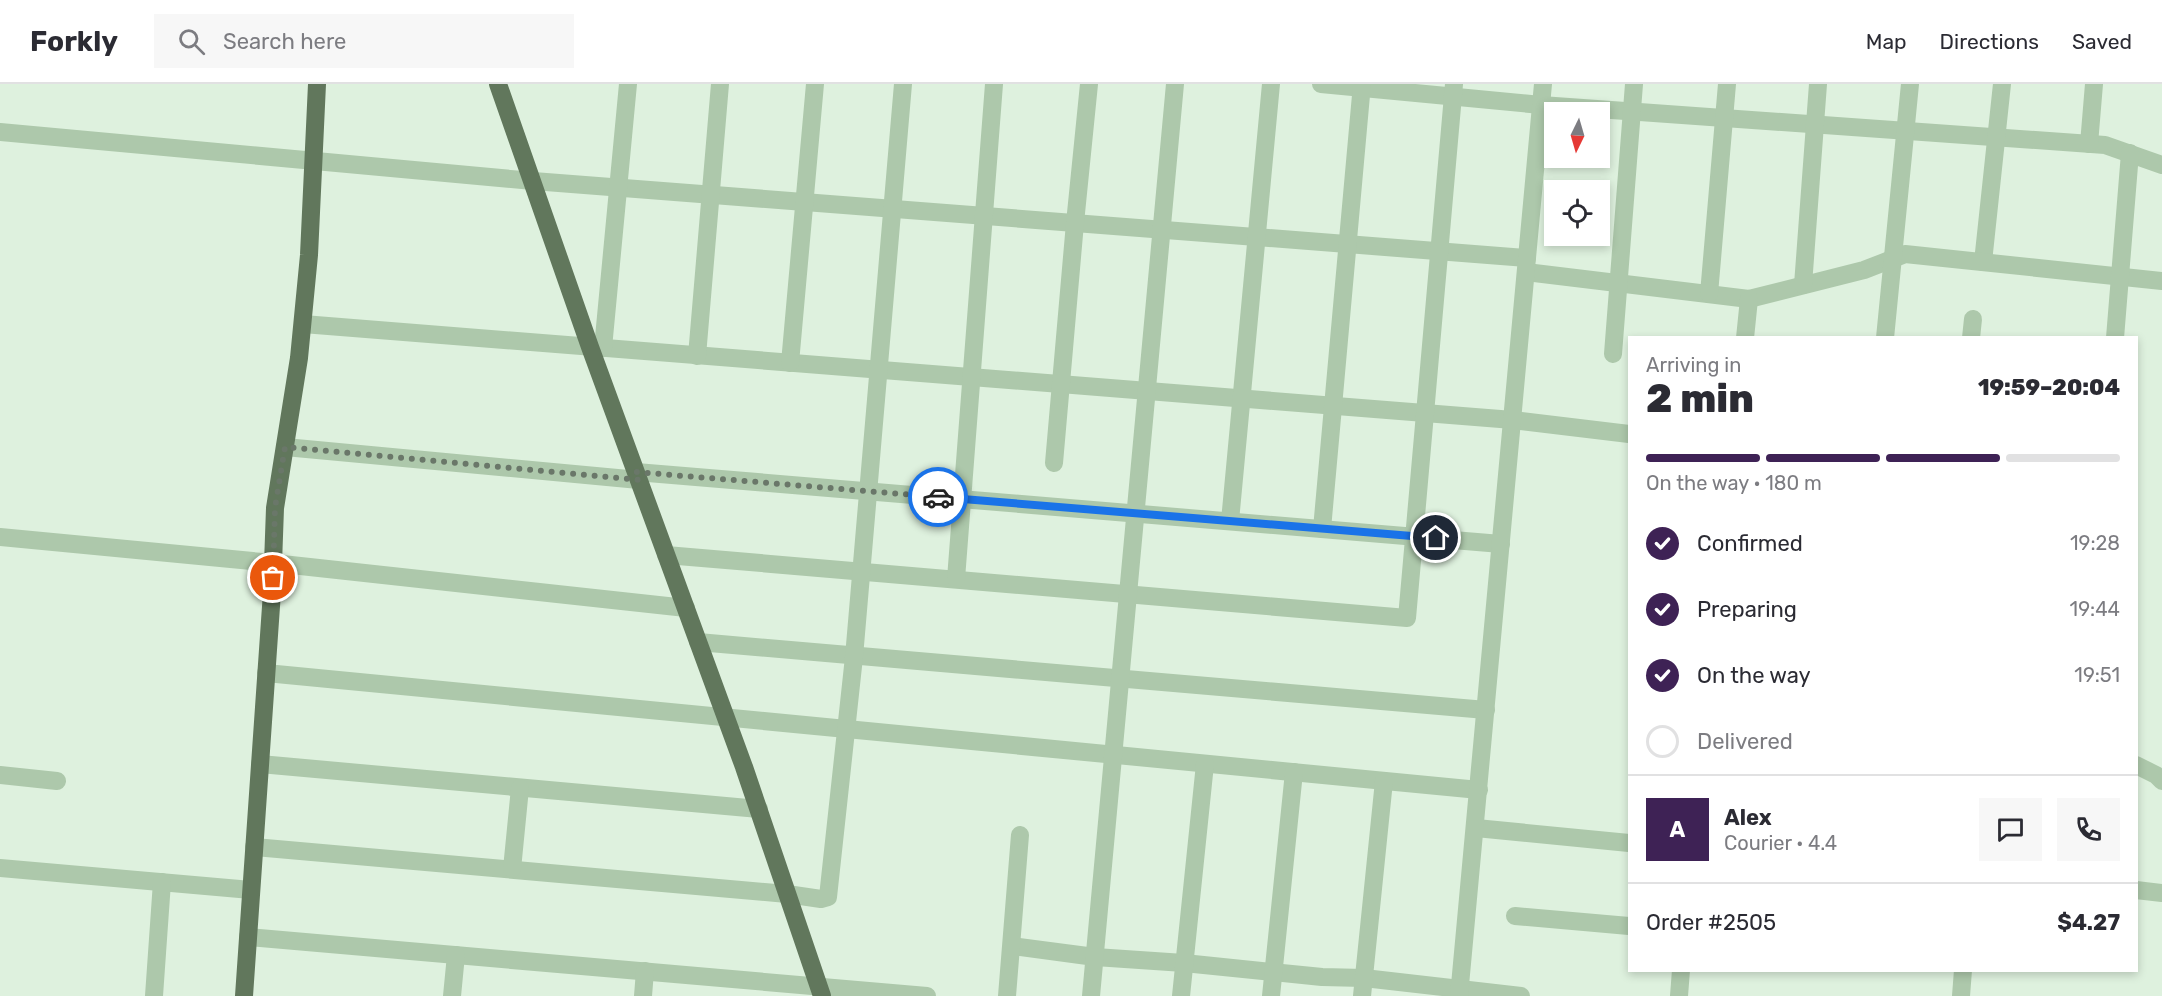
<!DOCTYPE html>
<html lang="en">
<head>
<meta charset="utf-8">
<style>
	body { margin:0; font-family:Rubik,sans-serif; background:#f7f7f7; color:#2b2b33; height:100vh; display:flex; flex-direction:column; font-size:22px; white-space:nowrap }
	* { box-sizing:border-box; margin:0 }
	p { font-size:20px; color:#7c7c81 }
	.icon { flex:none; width:33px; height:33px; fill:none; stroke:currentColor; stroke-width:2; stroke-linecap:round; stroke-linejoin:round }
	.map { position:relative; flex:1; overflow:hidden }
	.details { position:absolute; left:1628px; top:252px; width:510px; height:636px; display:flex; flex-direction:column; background:#fff; border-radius:0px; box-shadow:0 3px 9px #0003 }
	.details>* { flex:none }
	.needle { width:39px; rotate:185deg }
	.fabs { position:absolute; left:1544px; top:18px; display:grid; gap:12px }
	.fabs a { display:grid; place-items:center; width:66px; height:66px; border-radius:0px; background:#fff; box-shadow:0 3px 9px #0003; font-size:30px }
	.pin { position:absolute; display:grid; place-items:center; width:51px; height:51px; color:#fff; margin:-26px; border:3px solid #fff; border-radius:50%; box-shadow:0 2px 6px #0007 }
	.courier { position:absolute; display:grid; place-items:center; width:60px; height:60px; margin:-30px; border:4px solid #1a73e8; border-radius:50%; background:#fff; color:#222; box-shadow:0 2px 8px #0007 }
	.overview em { font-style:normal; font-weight:800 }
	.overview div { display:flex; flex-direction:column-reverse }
	.overview { display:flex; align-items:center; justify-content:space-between; height:102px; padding:0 18px }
	h1 { font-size:39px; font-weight:800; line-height:45px }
	.bar { display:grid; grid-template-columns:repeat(4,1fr); gap:9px 6px; align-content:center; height:72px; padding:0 18px }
	.bar i { height:8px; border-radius:4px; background:#e1e1e2 }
	.bar .on { background:#3e2255 }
	.bar p { grid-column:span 4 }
	.line { display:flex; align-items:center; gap:15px; padding:0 18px; border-top:2px solid #e1e1e2 }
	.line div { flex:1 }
	.round { display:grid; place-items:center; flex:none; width:63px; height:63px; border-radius:0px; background:#f7f7f7 }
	ol { padding:0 18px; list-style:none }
	li { display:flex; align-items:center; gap:18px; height:66px }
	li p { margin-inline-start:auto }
	li .icon { padding:6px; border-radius:50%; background:#3e2255; color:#fff; stroke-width:4 }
	li:last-child { color:#7c7c81 }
	li i { width:33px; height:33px; border:3px solid #e1e1e2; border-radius:50% }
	header { display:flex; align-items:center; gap:36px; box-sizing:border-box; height:84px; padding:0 30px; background:#fff; border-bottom:2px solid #e1e1e2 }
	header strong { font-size:28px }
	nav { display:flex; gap:33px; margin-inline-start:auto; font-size:21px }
	.search { width:420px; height:54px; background:#f7f7f7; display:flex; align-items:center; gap:15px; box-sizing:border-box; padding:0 21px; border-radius:0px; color:#7c7c81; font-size:22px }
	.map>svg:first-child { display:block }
</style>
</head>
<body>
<header>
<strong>Forkly</strong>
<div class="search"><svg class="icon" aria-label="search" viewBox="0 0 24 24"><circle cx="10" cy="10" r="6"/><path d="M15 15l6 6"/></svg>Search here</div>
<nav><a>Map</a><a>Directions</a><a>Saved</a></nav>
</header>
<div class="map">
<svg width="2162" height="912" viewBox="0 0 2162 912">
	<rect width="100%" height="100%" fill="#def1de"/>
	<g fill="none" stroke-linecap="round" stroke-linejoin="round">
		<g stroke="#adc8ab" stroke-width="18">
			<path d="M1321,0L1541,21L2105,61L2162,81"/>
			<path d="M0,48L533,97L1527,174"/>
			<path d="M2089,60L2094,0"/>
			<path d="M1983,178L2002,0"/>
			<path d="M1526,188L1749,215L1864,186L1905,170L2162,197"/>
			<path d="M1803,201L1818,0"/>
			<path d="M1709,210L1727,0"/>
			<path d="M303,240L1513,336L1629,350"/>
			<path d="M1745,254L1749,215"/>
			<path d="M1885,254L1910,0"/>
			<path d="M1971,254L1973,235"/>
			<path d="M2115,254L2130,69"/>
			<path d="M603,264L628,0"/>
			<path d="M1613,270L1634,0"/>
			<path d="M697,272L720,0"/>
			<path d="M790,279L815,0"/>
			<path d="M285,363L639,396"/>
			<path d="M1054,379L1075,139L1089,0"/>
			<path d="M636,388L1501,460"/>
			<path d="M1230,437L1271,0"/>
			<path d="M1322,445L1362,0"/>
			<path d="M0,453L273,479L686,524"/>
			<path d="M666,471L1407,534L1454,0"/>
			<path d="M956,495L994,0"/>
			<path d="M698,558L1486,626"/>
			<path d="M266,589L1479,706"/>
			<path d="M260,680L759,725"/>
			<path d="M2136,681L2156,691L2162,697"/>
			<path d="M0,691L57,697"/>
			<path d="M1476,744L1629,759"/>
			<path d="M254,763L787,810L821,815L828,813L854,573L903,0"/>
			<path d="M0,784L251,806"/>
			<path d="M512,785L520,704"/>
			<path d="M2136,806L2162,809"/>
			<path d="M1515,832L1629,842"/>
			<path d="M248,853L927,912"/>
			<path d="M1012,862L1095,873L1184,879L1322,893L1364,894L1521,912"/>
			<path d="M154,912L162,798"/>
			<path d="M452,912L456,871"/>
			<path d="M643,912L645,887"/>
			<path d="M1007,912L1020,751"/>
			<path d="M1091,912L1175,0"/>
			<path d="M1181,912L1205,680"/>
			<path d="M1271,912L1294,688"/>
			<path d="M1362,912L1384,697"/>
			<path d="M1459,912L1543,0"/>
			<path d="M1679,912L1681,886"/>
			<path d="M1961,912L1963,886"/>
		</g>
		<g stroke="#61775c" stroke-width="18">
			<path d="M498,0L590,263L744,683L822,912"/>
			<path d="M244,912L272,508L275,424L299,274L309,171L317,0"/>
		</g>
	</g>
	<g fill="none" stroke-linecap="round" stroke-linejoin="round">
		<path stroke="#6a7769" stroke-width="6" stroke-dasharray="0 10.8" d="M273,494L275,424L285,363L639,396L636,388L938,413"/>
		<path stroke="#1a73e8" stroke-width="8" d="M938,413L1436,454"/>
	</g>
</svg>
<div class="fabs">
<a><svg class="needle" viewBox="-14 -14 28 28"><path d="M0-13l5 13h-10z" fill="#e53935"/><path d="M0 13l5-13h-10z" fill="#7c7c81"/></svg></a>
<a><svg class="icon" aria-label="locate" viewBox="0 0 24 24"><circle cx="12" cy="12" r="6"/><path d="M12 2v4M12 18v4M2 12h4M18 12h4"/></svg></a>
</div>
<div class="pin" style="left:273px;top:494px;background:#ea580c"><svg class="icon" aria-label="bag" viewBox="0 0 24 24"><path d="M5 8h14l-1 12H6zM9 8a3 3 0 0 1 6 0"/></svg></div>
<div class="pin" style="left:1436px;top:454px;background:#1f2937"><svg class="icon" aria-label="home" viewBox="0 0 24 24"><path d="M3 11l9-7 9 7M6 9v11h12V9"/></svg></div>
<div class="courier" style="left:938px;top:413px"><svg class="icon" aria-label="car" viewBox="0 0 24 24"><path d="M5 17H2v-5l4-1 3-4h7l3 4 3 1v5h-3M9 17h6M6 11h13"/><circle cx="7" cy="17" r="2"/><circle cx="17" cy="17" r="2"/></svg></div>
<section class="details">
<div class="overview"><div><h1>2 min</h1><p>Arriving in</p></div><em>19:59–20:04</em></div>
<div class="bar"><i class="on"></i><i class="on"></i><i class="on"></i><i></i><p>On the way · 180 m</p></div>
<ol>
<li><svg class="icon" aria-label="check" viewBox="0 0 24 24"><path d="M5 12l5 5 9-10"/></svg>Confirmed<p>19:28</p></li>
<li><svg class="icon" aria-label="check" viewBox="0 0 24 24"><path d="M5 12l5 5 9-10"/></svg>Preparing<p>19:44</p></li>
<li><svg class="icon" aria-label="check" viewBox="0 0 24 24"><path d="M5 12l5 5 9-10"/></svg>On the way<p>19:51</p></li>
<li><i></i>Delivered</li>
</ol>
<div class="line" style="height:108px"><b class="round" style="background:#3e2255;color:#fff">A</b><div><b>Alex</b><p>Courier · 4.4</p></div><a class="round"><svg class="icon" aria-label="chat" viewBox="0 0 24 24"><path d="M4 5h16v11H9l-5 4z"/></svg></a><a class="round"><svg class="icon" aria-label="phone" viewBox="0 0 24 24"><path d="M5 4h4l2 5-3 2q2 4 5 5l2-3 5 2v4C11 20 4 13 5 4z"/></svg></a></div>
<div class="line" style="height:78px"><div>Order #2505</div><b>$4.27</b></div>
</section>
</div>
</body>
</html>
